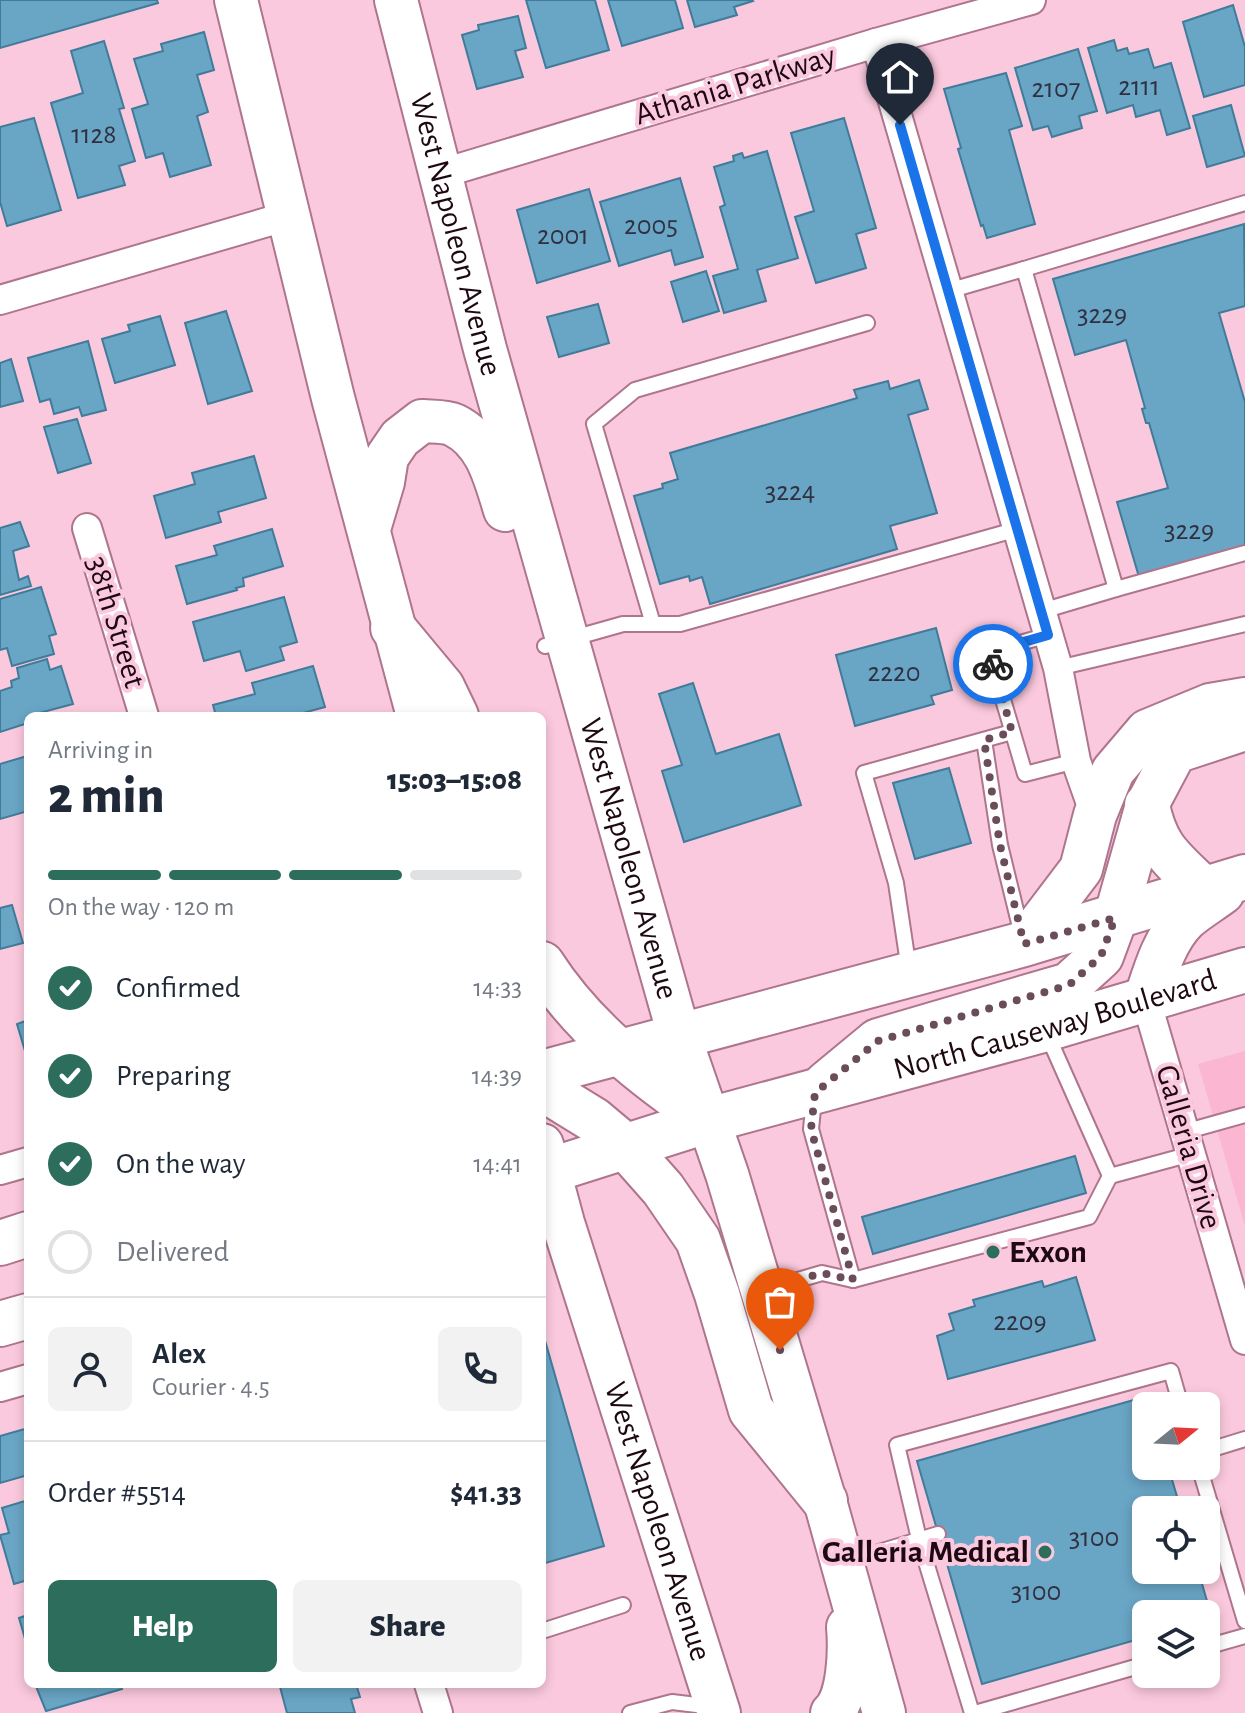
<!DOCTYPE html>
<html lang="en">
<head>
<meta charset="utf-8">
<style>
	body { margin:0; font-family:"Alegreya Sans",sans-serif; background:#f2f2f3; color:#1f2937; height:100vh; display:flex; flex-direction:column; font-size:30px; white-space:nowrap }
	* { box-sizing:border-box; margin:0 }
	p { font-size:26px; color:#747a83 }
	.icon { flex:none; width:44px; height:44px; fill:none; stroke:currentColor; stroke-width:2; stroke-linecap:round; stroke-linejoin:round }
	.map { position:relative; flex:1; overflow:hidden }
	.details { position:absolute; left:24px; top:712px; width:522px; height:976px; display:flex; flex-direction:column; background:#fff; border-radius:12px; box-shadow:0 4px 12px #0003 }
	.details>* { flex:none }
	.needle { width:52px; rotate:72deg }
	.tools { position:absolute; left:1132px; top:1392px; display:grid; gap:16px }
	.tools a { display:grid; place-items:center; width:88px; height:88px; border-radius:12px; background:#fff; box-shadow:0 4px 12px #0003; font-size:40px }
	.pin { position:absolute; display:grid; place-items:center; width:68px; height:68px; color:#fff; margin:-82px -34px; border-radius:50% 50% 50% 0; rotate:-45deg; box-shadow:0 0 8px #0007 }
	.pin .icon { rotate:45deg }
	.courier { position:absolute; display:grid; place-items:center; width:80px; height:80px; margin:-40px; border:6px solid #1a73e8; border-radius:50%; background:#fff; color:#222; box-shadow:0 2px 10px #0007 }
	.summary em { font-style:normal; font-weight:800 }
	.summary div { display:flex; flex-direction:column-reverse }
	.summary { display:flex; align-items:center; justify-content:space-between; height:136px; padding:0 24px }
	h1 { font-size:52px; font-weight:800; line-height:60px }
	.bar { display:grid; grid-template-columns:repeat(4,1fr); gap:12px 8px; align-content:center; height:96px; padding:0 24px }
	.bar i { height:10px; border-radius:6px; background:#e0e1e3 }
	.bar .selected { background:#2c6d5b }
	.bar p { grid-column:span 4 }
	.line { display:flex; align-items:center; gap:20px; padding:0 24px; border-top:2px solid #e0e1e3 }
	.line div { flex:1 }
	.round { display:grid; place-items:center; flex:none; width:84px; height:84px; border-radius:12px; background:#f2f2f3 }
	ol { padding:0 24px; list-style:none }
	li { display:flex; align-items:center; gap:24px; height:88px }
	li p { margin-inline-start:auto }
	li .icon { padding:8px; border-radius:50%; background:#2c6d5b; color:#fff; stroke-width:4 }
	li:last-child { color:#747a83 }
	li i { width:44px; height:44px; border:4px solid #e0e1e3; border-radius:50% }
	.action { display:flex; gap:16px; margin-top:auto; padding:16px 24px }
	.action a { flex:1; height:92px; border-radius:12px; background:#2c6d5b; color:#fff; font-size:32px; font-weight:800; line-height:92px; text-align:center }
	.action a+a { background:#f2f2f3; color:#1f2937 }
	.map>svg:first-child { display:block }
</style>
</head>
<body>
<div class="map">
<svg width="1245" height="1713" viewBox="0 0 1245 1713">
	<rect width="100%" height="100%" fill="#fbc9dd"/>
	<path fill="#fbb6d2" d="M1245,1051V1226L1198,1064Z"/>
	<g fill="#69a5c5" stroke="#407c9a" stroke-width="2">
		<path d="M0,0H157L158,3L0,48Z"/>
		<path d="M526,0H595L609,50L546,68Z"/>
		<path d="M608,0H675L683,28L622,46Z"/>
		<path d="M687,0H752L753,1L734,7L737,15L695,27Z"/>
		<path d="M1233,5L1245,47V85L1204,97L1183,22Z"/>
		<path d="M518,16L526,48L515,51L523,77L477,89L462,35L479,30L478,25Z"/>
		<path d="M204,32L214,70L197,75L208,112L197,116L211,165L170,177L163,153L146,158L132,109L148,104L134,59L163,51L161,44Z"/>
		<path d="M1114,40L1117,51L1127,48L1129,54L1148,49L1154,68L1171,63L1190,128L1167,135L1160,110L1136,117L1133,105L1107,113L1088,48Z"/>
		<path d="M104,41L124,108L119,109L135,161L119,166L125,185L78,198L51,103L83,93L71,51Z"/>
		<path d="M1078,49L1097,111L1079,116L1082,128L1052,137L1048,126L1033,130L1015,68Z"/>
		<path d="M1006,73L1022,126L1009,130L1035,224L987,238L983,225L981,226L958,149L961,148L944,89Z"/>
		<path d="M1231,105L1245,156L1207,167L1193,116Z"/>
		<path d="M34,118L61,210L7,226L0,202V127Z"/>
		<path d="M844,118L876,228L856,234L866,268L816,283L795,217L814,211L791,133Z"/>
		<path d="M767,151L798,258L757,270L766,301L724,313L713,276L738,269L720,207L725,205L714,167L734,161L733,156L742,153L744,158Z"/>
		<path d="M680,178L703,257L675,265L671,250L619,266L600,202Z"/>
		<path d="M589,189L610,261L537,283L517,210Z"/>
		<path d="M1244,224L1245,306L1219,313L1245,402V547L1139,577L1117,502L1168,488L1149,423H1146L1142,409L1145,408L1126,340L1075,355L1053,279Z"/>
		<path d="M706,271L719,311L683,322L671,282Z"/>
		<path d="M598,304L609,343L559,357L547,317Z"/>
		<path d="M226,311L252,391L208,404L185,323Z"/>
		<path d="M160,316L175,365L115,383L102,339L130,331L128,325Z"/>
		<path d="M88,341L106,410L82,416L79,407L54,414L50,399L40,402L28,358Z"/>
		<path d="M11,359L23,401L0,407V363Z"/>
		<path d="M919,380L928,409L908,415L937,513L890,526L897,549L710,604L702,577L690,581L689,576L660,584L634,496L663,488L662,484L678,479L670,453L857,398L854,390L888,381L890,389Z"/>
		<path d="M77,419L91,463L58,473L44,427Z"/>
		<path d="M254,456L266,498L218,512L221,522L166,538L154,496L195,484L192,473Z"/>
		<path d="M20,522L29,546L13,551L19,580L28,576L31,586L0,595V528Z"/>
		<path d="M272,529L283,566L243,578L244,586L236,588L237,590L187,604L176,566L217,555L214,546Z"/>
		<path d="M41,587L56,634L49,636L54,654L12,666L7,648L0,650V599Z"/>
		<path d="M284,597L297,642L280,647L284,660L246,671L240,651L204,661L193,622Z"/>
		<path d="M936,628L952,690L931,696L934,704L855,726L836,655Z"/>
		<path d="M47,659L50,670L61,666L73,704L28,716V723L0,732V691L12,687L11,681L19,678L17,668Z"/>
		<path d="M313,666L325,707L292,716H216L213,705L255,694L252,683Z"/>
		<path d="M693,683L716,754L779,734L801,805L684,842L662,771L682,765L659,694Z"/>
		<path d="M28,749V811L0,819V764L27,756L25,750Z"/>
		<path d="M949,768L971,843L915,859L893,783Z"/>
		<path d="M12,905L23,943L0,949V908Z"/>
		<path d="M28,1020V1061L17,1024Z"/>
		<path d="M1075,1156L1086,1193L873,1254L862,1217Z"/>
		<path d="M1076,1277L1095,1340L948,1379L937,1336L954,1330L949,1314L975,1306L973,1300L1042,1281L1044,1287Z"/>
		<path d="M542,1330L604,1546L542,1564Z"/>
		<path d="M1148,1396L1151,1406H1146V1466H1168L1181,1510H1146V1570H1198L1212,1618L1206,1620V1614H1146V1637L982,1684L917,1461Z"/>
		<path d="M28,1428V1475L0,1483V1436Z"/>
		<path d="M28,1500V1580L14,1584L0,1535L9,1533L2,1508Z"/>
		<path d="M28,1615V1649L19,1618Z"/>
		<path d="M35,1684H121L122,1689L46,1711Z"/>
		<path d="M290,1684H356L360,1697L351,1699L355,1713H287L280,1687Z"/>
	</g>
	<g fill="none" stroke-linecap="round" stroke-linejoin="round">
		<defs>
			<g id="lane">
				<path d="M1024,269L1245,203"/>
				<path d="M948,291L1024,269L1116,589L1042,611"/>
				<path d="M1116,589L1245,553"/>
				<path d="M653,624L594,424L635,390L867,323"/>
				<path d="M1048,635L989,652L1025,774L1076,761"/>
				<path d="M545,646L623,624H680L1018,529"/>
				<path d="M1058,668L1245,624"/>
				<path d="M984,740L1000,845L1022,935"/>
				<path d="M909,970L896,883L864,773L1012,732"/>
				<path d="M1047,1034L1110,1176"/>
				<path d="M814,1099L811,1129L853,1280"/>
				<path d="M1184,1132L1245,1115"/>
				<path d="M767,1289L822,1273L853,1280L1089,1217L1110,1176L1191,1154"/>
				<path d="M1206,1451L1245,1439"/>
				<path d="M1199,1466L1245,1621"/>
				<path d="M846,1562L938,1534"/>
				<path d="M542,1631L623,1605"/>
				<path d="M1206,1647L1245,1636"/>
				<path d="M630,1713L672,1702L713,1707"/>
				<path d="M972,1713L919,1539L897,1445L1171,1371L1181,1406"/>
				<path d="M975,1713L1146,1664"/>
			</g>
			<g id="street">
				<path d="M876,43L1058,668L1076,761L1095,815"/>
				<path d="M440,174L876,43L1031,0"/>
				<path d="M0,300L288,216"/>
				<path d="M87,528L144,716"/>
				<path d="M1146,1000L1245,1340"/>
				<path d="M0,1170L28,1162"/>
				<path d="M0,1387L28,1379"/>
				<path d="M429,1684L438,1713"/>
			</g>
			<g id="secondary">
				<path d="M236,0L333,398L418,716"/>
				<path id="s1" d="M396,0L485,349L679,1035L727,1174L825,1501L884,1713"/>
				<path d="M369,529L383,482L387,457L400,438L422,421C432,422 445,421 454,425C487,441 495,478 505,510"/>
				<path d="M1115,918L1147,805L1175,752L1245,729"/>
				<path d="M1024,944L1081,869L1095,815L1113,771L1147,731L1210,705L1245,699"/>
				<path id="s2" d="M542,1145L563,1223L719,1713"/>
				<path d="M832,1713C849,1697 850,1650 848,1627"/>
			</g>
			<g id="highway">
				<path d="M393,628L442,687L456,716"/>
				<path d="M1147,805C1156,850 1173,859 1203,889"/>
				<path d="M542,964C583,1028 646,1078 709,1120"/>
				<path d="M1146,1000C1155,973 1164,940 1185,919C1196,909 1210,901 1222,892"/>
				<path d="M542,1073L1024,944L1245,877"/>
				<path d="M826,1084L878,1041L1069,985L1101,956L1115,918"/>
				<path d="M542,1088L594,1120L625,1146L663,1189L698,1240L717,1294L751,1410L825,1501"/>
				<path id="s3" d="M542,1173L709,1120L1046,1029L1245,970"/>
				<path d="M0,1243L28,1234"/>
				<path d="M0,1324L28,1316"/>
			</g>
		</defs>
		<use href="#lane" stroke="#ae758d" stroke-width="18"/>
		<use href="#street" stroke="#ae758d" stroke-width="32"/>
		<use href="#secondary" stroke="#ae758d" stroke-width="46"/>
		<use href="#highway" stroke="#ae758d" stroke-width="48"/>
		<use href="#lane" stroke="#fff" stroke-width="14"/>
		<use href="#street" stroke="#fff" stroke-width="28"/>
		<use href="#secondary" stroke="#fff" stroke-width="42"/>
		<use href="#highway" stroke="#fff" stroke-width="44"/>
	</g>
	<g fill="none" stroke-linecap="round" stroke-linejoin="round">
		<path stroke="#6b4c5a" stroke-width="8" stroke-dasharray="0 14.4" d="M780,1350L762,1290L822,1273L853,1280L811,1129L815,1093L878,1041L1069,985L1101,956L1115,918L1024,944L1000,845L984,740L1012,732L993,664"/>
		<path stroke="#1a73e8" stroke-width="10" d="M900,125L1048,635L989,652L993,664"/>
	</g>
	<g fill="#2c6d5b" stroke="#fbc9dd" stroke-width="3">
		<circle cx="993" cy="1252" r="8"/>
		<circle cx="1045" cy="1552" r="8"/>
	</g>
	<g text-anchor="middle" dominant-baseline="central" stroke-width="8" stroke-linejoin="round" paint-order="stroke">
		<g font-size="28" fill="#313040">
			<text x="1139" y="87">2111</text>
			<text x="1056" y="89">2107</text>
			<text x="94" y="135">1128</text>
			<text x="651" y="226">2005</text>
			<text x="563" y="236">2001</text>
			<text x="1102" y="315">3229</text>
			<text x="790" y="492">3224</text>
			<text x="1189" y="531">3229</text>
			<text x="894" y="673">2220</text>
			<text x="1020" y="1322">2209</text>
			<text x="1094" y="1538">3100</text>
			<text x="1036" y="1592">3100</text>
		</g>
		<g font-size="32" fill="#1e0913" stroke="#fbc9dd">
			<text transform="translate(735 85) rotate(-17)">Athania Parkway</text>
			<text stroke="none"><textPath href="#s1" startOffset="242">West Napoleon Avenue</textPath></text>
			<text transform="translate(116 622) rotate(73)">38th Street</text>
			<text stroke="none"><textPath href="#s1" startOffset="890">West Napoleon Avenue</textPath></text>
			<text stroke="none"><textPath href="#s3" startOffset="534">North Causeway Boulevard</textPath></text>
			<text transform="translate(1189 1147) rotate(74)">Galleria Drive</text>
			<text stroke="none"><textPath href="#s2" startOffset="394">West Napoleon Avenue</textPath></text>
		</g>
		<g font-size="32" font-weight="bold" fill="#1e0913" stroke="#fbc9dd" text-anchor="start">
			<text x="1009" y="1252">Exxon</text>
			<text x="1029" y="1552" text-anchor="end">Galleria Medical</text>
		</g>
	</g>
</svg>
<div class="tools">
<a><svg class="needle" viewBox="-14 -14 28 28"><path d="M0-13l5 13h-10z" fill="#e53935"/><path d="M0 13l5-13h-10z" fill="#747a83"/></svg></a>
<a><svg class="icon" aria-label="locate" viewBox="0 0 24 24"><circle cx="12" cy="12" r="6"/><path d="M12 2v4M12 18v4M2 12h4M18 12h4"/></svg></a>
<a><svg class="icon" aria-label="layers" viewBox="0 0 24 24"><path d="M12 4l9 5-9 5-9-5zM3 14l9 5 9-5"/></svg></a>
</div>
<div class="pin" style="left:780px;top:1350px;background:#ea580c"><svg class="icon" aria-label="bag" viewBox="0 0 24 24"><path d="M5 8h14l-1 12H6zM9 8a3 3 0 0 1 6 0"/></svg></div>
<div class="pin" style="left:900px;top:125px;background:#1f2937"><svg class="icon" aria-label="home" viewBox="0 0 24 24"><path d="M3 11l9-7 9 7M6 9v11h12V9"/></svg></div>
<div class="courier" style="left:993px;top:664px"><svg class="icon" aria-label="bike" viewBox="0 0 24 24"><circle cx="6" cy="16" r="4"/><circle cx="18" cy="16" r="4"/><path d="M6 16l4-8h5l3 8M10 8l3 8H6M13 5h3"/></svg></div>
<section class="details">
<div class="summary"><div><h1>2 min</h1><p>Arriving in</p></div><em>15:03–15:08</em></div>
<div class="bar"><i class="selected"></i><i class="selected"></i><i class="selected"></i><i></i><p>On the way · 120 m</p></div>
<ol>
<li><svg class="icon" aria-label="check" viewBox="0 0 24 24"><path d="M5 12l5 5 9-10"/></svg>Confirmed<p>14:33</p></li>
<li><svg class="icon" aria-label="check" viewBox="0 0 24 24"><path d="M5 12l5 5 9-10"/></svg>Preparing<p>14:39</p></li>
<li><svg class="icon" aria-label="check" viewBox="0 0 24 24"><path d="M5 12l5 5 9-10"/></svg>On the way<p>14:41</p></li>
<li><i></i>Delivered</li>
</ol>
<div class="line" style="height:144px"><a class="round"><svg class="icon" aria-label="person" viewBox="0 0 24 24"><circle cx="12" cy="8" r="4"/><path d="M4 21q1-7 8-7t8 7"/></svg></a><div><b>Alex</b><p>Courier · 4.5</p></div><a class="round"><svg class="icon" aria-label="phone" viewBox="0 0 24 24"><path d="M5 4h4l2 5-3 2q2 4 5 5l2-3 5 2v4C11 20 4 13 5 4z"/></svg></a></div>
<div class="line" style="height:104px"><div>Order #5514</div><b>$41.33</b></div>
<div class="action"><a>Help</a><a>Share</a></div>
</section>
</div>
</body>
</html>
